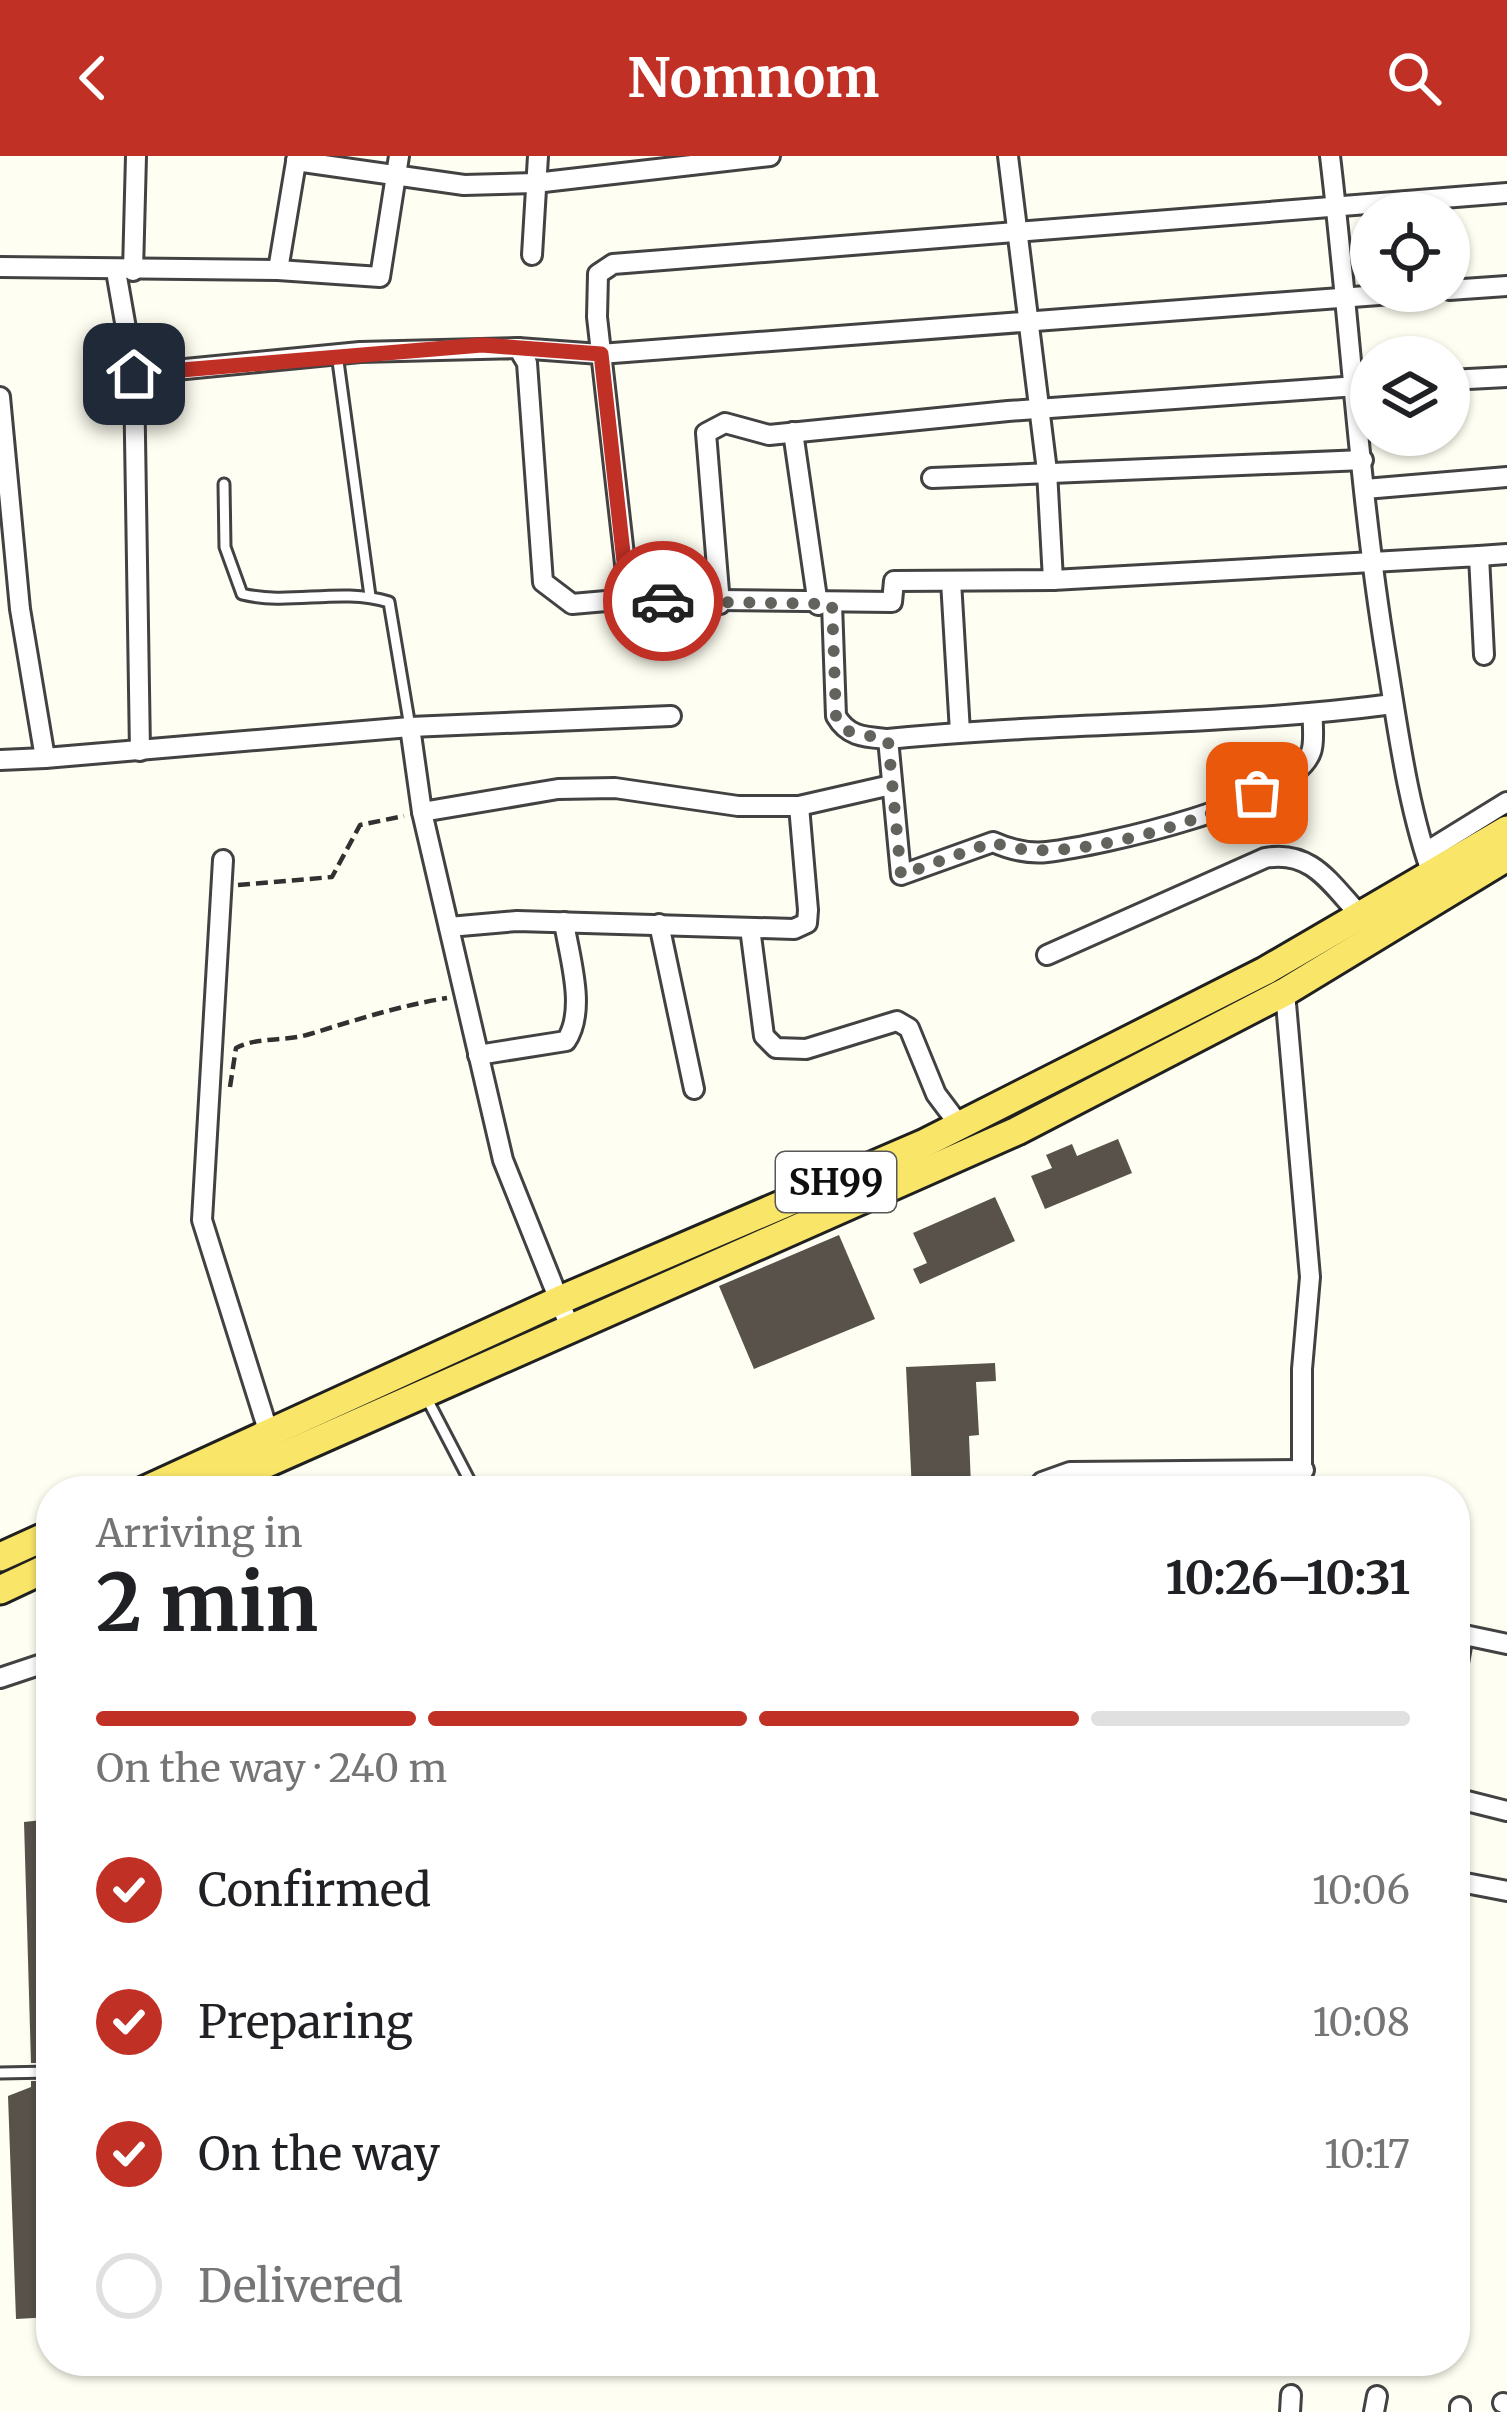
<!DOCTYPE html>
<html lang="en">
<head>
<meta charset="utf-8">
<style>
	body { margin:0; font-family:Merriweather,serif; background:#f6f6f6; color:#202124; height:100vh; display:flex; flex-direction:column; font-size:45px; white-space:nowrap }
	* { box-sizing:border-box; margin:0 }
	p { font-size:39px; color:#757577 }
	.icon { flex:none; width:66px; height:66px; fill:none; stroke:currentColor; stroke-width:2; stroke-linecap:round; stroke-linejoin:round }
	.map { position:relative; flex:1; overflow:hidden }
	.drawer { position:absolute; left:36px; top:1320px; width:1434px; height:900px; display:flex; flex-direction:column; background:#fff; border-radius:48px; box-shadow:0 3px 9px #0004 }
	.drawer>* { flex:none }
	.fabs { position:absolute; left:1350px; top:36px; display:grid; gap:24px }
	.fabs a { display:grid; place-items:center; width:120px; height:120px; border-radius:50%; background:#fff; box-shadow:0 3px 9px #0004; font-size:60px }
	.pin { position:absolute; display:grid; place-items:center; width:102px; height:102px; color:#fff; margin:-51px; border-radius:24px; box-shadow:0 6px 18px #0006 }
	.courier { position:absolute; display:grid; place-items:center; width:120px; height:120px; margin:-60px; border:9px solid #c13025; border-radius:50%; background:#fff; color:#222; box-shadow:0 3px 15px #0007 }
	.summary em { font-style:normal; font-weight:700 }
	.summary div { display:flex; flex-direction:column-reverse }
	.summary { display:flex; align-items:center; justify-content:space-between; height:204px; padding:0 60px }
	h1 { font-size:78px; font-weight:700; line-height:90px }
	.bar { display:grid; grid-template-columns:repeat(4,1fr); gap:18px 12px; align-content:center; height:144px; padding:0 60px }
	.bar i { height:15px; border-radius:9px; background:#e0e0e0 }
	.bar .active { background:#c13025 }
	.bar p { grid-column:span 4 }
	ol { padding:0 60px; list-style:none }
	li { display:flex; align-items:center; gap:36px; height:132px }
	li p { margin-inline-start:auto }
	li .icon { padding:12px; border-radius:50%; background:#c13025; color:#fff; stroke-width:4 }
	li:last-child { color:#757577 }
	li i { width:66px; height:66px; border:6px solid #e0e0e0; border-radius:50% }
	header { display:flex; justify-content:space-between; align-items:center; height:156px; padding:0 60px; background:#c13025; color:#fff; font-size:54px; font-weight:700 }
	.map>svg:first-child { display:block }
</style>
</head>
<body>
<header><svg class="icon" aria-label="back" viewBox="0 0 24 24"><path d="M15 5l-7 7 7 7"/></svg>Nomnom<svg class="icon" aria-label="search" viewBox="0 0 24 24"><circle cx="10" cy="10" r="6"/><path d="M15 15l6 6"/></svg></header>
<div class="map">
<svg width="1507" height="2256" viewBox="0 0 1507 2256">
	<rect width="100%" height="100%" fill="#fffef2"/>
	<g fill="#58524b">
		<path d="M1118,983L1132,1017L1045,1053L1031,1020L1052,1012L1046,999L1072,988L1077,1000Z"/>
		<path d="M995,1041L1015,1085L920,1128L913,1113L927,1107L913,1077Z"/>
		<path d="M839,1079L875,1163L754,1213L719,1130Z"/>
		<path d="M995,1207L996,1225L976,1226L979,1279L969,1280L971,1330L912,1335L906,1211Z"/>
		<path d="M51,1663V1907H31L24,1666Z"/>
		<path d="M31,1925H51V2161L16,2163L8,1940L31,1931Z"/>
	</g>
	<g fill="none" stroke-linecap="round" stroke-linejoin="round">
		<defs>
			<g id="lane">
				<path d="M337,198L370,440"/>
				<path d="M224,328L225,391L242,438C290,450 339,431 389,446L410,571"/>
				<path d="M425,1239L475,1335"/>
				<path d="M0,1917L51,1916"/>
			</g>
			<g id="street">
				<path d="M1008,0L1047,315L1053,424"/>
				<path d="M1330,0C1350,167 1359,335 1386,500C1398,574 1408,654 1434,724"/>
				<path d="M296,5L464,29L535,27L770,0"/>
				<path d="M532,99L538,0"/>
				<path d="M0,111L278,114L380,121L399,0"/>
				<path d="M278,114L297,0"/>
				<path d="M116,115L134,218L140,595"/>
				<path d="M133,115L136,0"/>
				<path d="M1449,134L1507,130"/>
				<path d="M518,192L600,198L1432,135"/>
				<path d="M134,218L360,196L518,192L527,207L543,426L572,448L629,443L892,446L894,425L1053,424L1479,400L1484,499"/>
				<path d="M1449,224L1507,221"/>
				<path d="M0,241L20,453L45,602L410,571L422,656L503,1004L569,1169"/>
				<path d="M793,276L818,449"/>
				<path d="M932,322L1363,304"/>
				<path d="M1365,333L1507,321"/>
				<path d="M1479,400L1507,398"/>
				<path d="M951,425L960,576"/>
				<path d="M629,443L597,161L598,118L613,108L1507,37"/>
				<path d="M720,448L706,277L725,267L769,279L1008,255L1371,229"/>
				<path d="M832,448L836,560C848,581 865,581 888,583C1056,566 1226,570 1393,548"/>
				<path d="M410,571L671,560"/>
				<path d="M888,583L901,719L993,686C1011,694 1028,698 1047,696C1099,690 1294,647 1311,596C1315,586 1312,569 1313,558"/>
				<path d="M0,604L45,602"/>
				<path d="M422,656L558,633L615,632L738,650H799L891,629"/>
				<path d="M1426,696L1507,646"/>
				<path d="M223,704L202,1064L271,1284"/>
				<path d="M659,768L694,933"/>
				<path d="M449,771L517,765L794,773L807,767L808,754L799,650"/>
				<path d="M750,772L764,880L776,892L806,893L897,865L909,872L936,938L960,970"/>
				<path d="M1047,799L1265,702C1312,693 1331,729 1361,760"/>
				<path d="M1285,836L1310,1121L1302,1213V1335"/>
				<path d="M478,899L566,885C587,854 569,800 564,766"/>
				<path d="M1035,1335L1042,1326L1070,1316L1304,1314"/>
				<path d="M1455,1477L1507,1488"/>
				<path d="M0,1522L51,1505"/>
				<path d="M1455,1524L1463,1479"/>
				<path d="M1455,1642L1507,1655"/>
				<path d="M1455,1725L1507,1735"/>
				<path d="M1503,2247L1507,2248"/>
				<path d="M1290,2256L1291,2239"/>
				<path d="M1374,2256L1377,2240"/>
				<path d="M1460,2256V2251"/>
			</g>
			<g id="primary">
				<path d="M143,1335L560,1144L923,988L1265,815L1507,674"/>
				<path d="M204,1335L1017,975L1285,836L1507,701"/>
				<path d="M0,1401L51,1378"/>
				<path d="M0,1434L51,1410"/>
			</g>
		</defs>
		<use href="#lane" stroke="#424242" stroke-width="15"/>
		<use href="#street" stroke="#424242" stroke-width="24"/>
		<use href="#primary" stroke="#202020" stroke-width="33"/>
		<g stroke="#313131" stroke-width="4.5" stroke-dasharray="12 6" stroke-linecap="butt">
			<path d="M238,729L332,721L360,669L404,660"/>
			<path d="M230,931L236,892C260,880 285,886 310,878C356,864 398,850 447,842"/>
		</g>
		<use href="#lane" stroke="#fff" stroke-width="9"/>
		<use href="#street" stroke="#fff" stroke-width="18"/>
		<use href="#primary" stroke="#f9e668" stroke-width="27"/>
	</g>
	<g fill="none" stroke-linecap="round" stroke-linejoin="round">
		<path stroke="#63635e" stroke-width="12" stroke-dasharray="0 21.6" d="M663,445L832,448L836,560L844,574L888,584L901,719L993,686C1055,713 1199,667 1257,637"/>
		<path stroke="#c13025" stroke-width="15" d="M134,218L482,189L601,198L628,442L663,445"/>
	</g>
	<g text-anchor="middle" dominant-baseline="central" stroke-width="12" stroke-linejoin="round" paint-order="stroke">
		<rect fill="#fff" stroke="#575757" stroke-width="3" x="776" y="996" width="120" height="60" rx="9"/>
		<g font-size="36" font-weight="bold" fill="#0f0f0f">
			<text x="836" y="1026">SH99</text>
		</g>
	</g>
</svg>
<div class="fabs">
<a><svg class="icon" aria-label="locate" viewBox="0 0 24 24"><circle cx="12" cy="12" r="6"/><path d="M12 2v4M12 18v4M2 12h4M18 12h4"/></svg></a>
<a><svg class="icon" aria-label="layers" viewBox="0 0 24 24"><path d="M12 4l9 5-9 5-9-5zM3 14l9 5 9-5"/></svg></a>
</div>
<div class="pin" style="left:1257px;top:637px;background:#ea580c"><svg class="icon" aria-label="bag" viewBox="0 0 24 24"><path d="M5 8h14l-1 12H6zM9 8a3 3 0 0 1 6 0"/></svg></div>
<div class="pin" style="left:134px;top:218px;background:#1f2937"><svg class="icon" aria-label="home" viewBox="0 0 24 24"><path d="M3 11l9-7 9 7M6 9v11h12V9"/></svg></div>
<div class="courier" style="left:663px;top:445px"><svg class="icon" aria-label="car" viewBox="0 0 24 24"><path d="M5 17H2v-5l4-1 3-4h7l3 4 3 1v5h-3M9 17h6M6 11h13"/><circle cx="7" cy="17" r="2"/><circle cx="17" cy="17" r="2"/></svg></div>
<section class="drawer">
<div class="summary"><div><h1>2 min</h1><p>Arriving in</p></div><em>10:26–10:31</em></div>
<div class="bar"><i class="active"></i><i class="active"></i><i class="active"></i><i></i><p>On the way · 240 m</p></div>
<ol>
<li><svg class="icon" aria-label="check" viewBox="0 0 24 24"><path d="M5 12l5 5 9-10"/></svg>Confirmed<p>10:06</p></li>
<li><svg class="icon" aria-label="check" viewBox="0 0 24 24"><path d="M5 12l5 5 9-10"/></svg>Preparing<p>10:08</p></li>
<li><svg class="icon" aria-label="check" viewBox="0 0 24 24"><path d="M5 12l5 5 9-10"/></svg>On the way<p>10:17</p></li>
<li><i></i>Delivered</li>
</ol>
</section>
</div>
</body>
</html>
